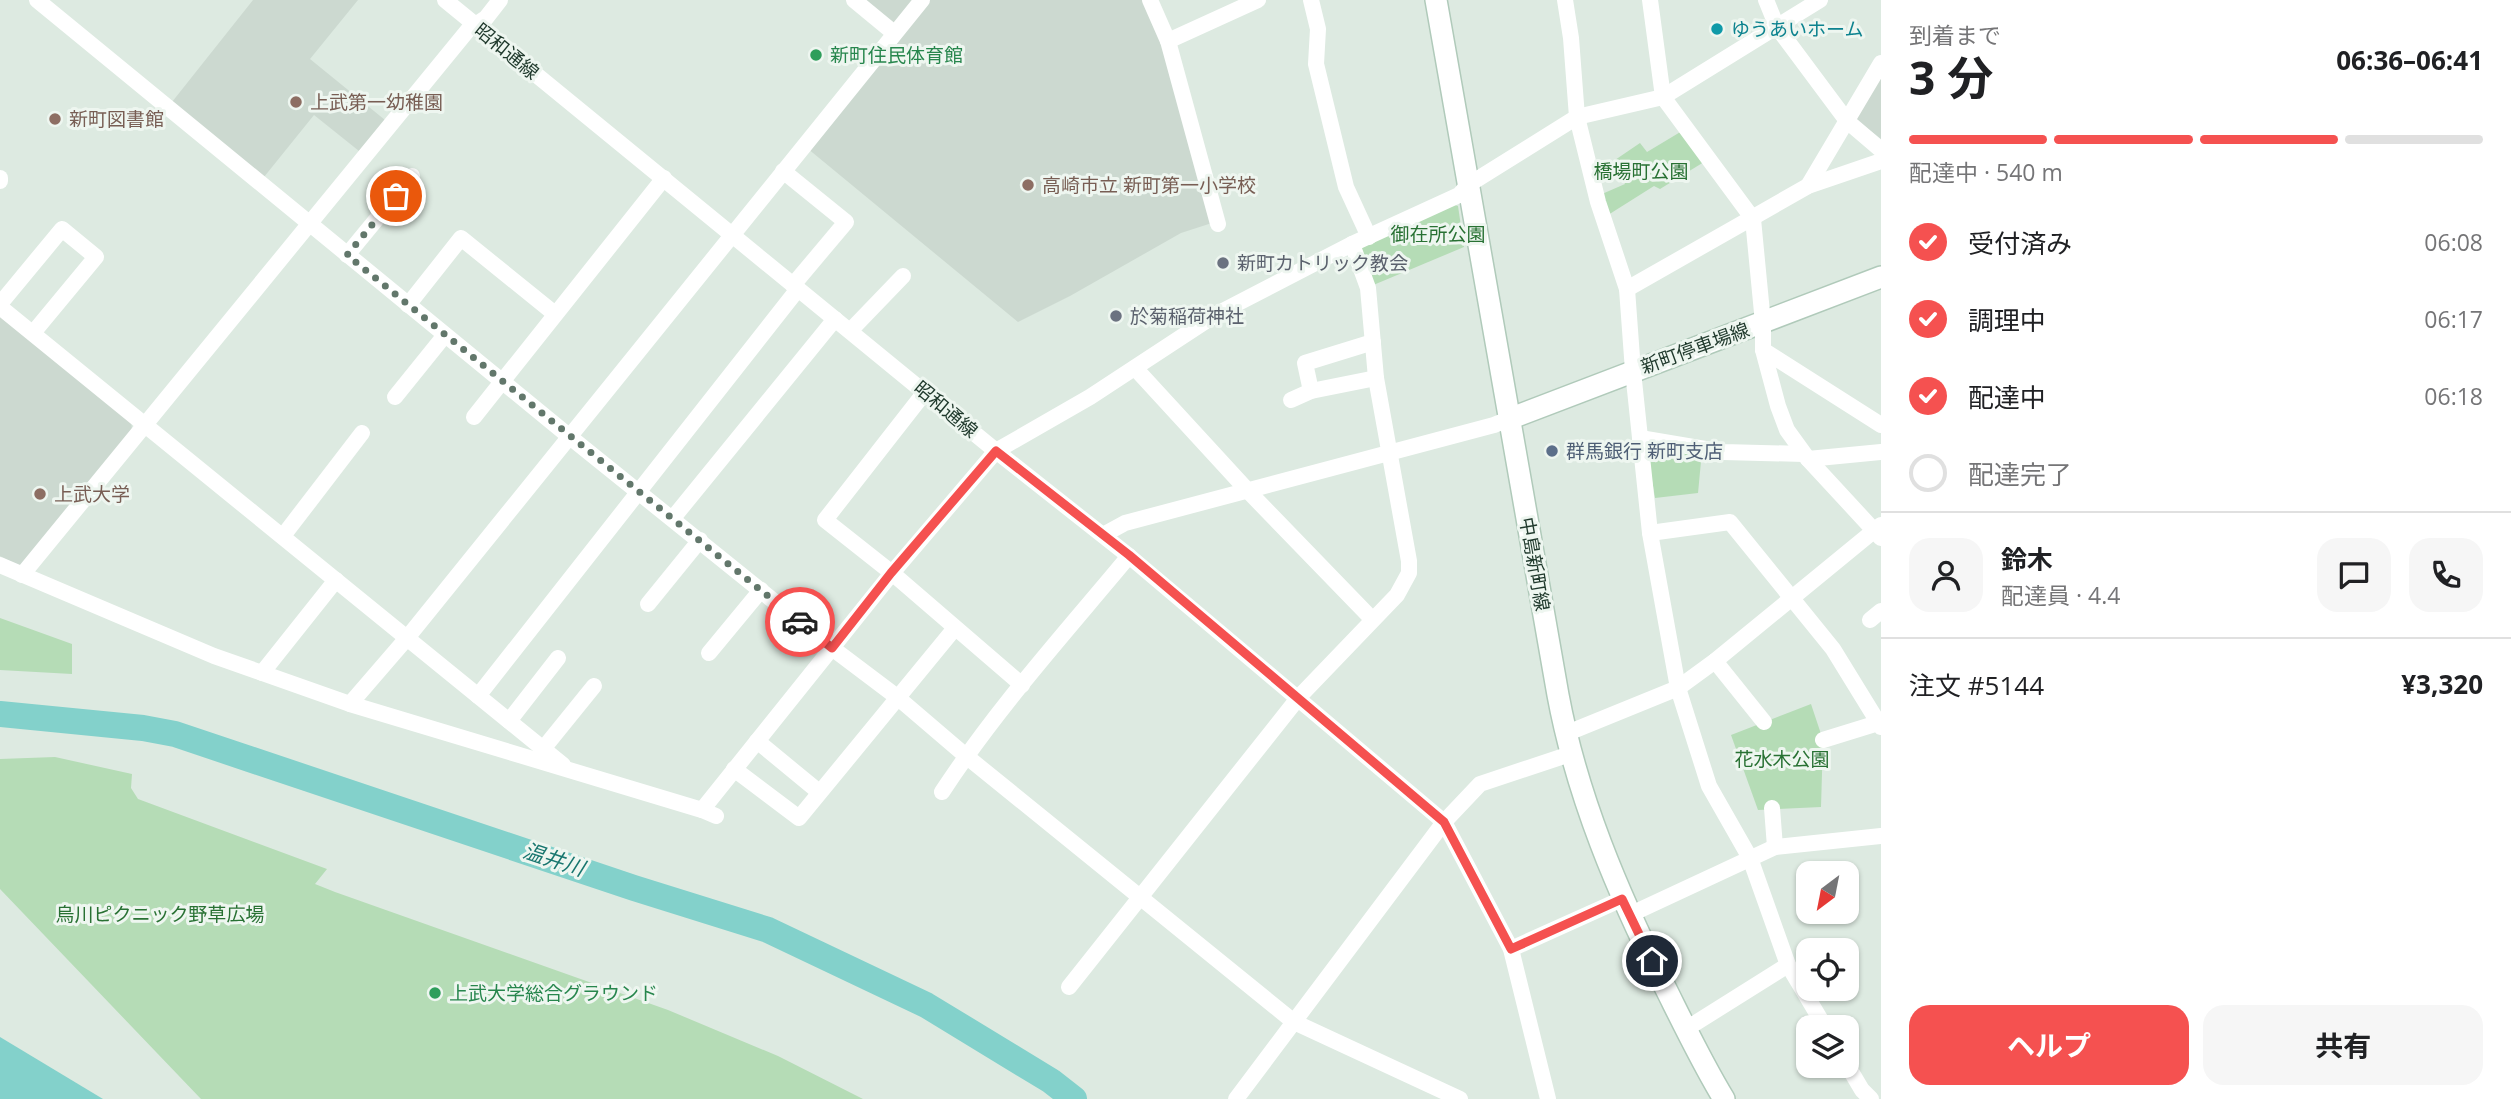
<!DOCTYPE html>
<html lang="ja">
<head>
<meta charset="utf-8">
<style>
	body { margin:0; font-family:"Open Sans","Noto Sans JP",sans-serif; background:#f6f6f6; color:#202124; height:100vh; display:flex; flex-direction:column; font-size:26px; white-space:nowrap }
	* { box-sizing:border-box; margin:0 }
	p { font-size:23px; color:#757577 }
	.icon { flex:none; width:38px; height:38px; fill:none; stroke:currentColor; stroke-width:2; stroke-linecap:round; stroke-linejoin:round }
	.map { position:relative; flex:1; overflow:hidden }
	.side { display:flex; flex-direction:column; background:#fff; width:630px }
	.side>* { flex:none }
	.needle { width:46px; rotate:212deg }
	.controls { position:absolute; left:1796px; top:861px; display:grid; gap:14px }
	.controls a { display:grid; place-items:center; width:63px; height:63px; border-radius:14px; background:#fff; box-shadow:0 2px 5px #0004; font-size:35px }
	.pin { position:absolute; display:grid; place-items:center; width:60px; height:60px; color:#fff; margin:-30px; border:4px solid #fff; border-radius:50%; box-shadow:0 2px 7px #0007 }
	.courier { position:absolute; display:grid; place-items:center; width:70px; height:70px; margin:-35px; border:5px solid #f55150; border-radius:50%; background:#fff; color:#222; box-shadow:0 2px 9px #0007 }
	.headline em { font-style:normal; font-weight:700 }
	.headline div { display:flex; flex-direction:column-reverse }
	.headline { display:flex; align-items:center; justify-content:space-between; height:119px; padding:0 28px }
	h1 { font-size:46px; font-weight:700; line-height:52px }
	.bar { display:grid; grid-template-columns:repeat(4,1fr); gap:10px 7px; align-content:center; height:84px; padding:0 28px }
	.bar i { height:9px; border-radius:5px; background:#e0e0e0 }
	.bar .active { background:#f55150 }
	.bar p { grid-column:span 4 }
	.line { display:flex; align-items:center; gap:18px; padding:0 28px; border-top:2px solid #e0e0e0 }
	.line div { flex:1 }
	.round { display:grid; place-items:center; flex:none; width:74px; height:74px; border-radius:21px; background:#f6f6f6 }
	ol { padding:0 28px; list-style:none }
	li { display:flex; align-items:center; gap:21px; height:77px }
	li p { margin-inline-start:auto }
	li .icon { padding:7px; border-radius:50%; background:#f55150; color:#fff; stroke-width:4 }
	li:last-child { color:#757577 }
	li i { width:38px; height:38px; border:4px solid #e0e0e0; border-radius:50% }
	.action { display:flex; gap:14px; margin-top:auto; padding:14px 28px }
	.action a { flex:1; height:80px; border-radius:21px; background:#f55150; color:#fff; font-size:28px; font-weight:700; line-height:80px; text-align:center }
	.action a+a { background:#f6f6f6; color:#202124 }
	main { display:flex; flex:1; min-height:0 }
	.map>svg:first-child { display:block }
</style>
</head>
<body>
<main>
<div class="map">
<svg width="1881" height="1099" viewBox="0 0 1881 1099">
	<rect width="100%" height="100%" fill="#ddeae1"/>
	<g fill="#ccd9d0">
		<path d="M253,0H358L310,59L385,120L359,151L314,115L264,177L172,102Z"/>
		<path d="M860,0H918L894,28Z"/>
		<path d="M929,0H1146L1167,49L1215,222L1181,233L1070,296L1018,322L807,148Z"/>
		<path d="M1881,72V139L1853,117Z"/>
		<path d="M0,311L131,418L132,431L21,565H17L0,556Z"/>
	</g>
	<g fill="#b5dcb6">
		<path d="M1682,131L1704,162L1660,189L1654,186L1608,215L1602,194L1625,184L1615,160L1640,143L1647,152Z"/>
		<path d="M1452,204L1458,206L1464,247L1371,286L1358,248Z"/>
		<path d="M1651,444L1702,451L1698,493L1655,498L1647,450Z"/>
		<path d="M0,618L72,644V674L0,670Z"/>
		<path d="M1811,704L1823,740L1821,807L1758,810L1731,735Z"/>
		<path d="M55,757L132,774L131,788L138,799L327,869L315,884L335,892L668,1010L778,1056L863,1099H201L0,889V759Z"/>
	</g>
	<path fill="#83d1cb" d="M0,1037L103,1099H0Z"/>
	<g fill="none" stroke-linecap="round" stroke-linejoin="round">
		<path stroke="#83d1cb" stroke-width="26" d="M0,714L143,728L175,734L634,888L768,930L926,1005L1051,1081L1074,1099"/>
		<defs>
			<g id="secondary">
				<path d="M1436,0L1558,695C1577,797 1618,893 1664,985C1683,1023 1702,1063 1724,1099"/>
				<path d="M1509,419L1881,277"/>
			</g>
		</defs>
		<use href="#secondary" stroke="#b0caba" stroke-width="24"/>
		<g stroke="#fff" stroke-width="16">
			<path d="M37,0L570,437L832,648L897,697L966,756L1294,1022L1460,1099"/>
			<path d="M445,0L996,451L1129,556L1444,822L1511,949L1548,1099"/>
			<path d="M854,0L894,33"/>
			<path d="M1150,0L1168,41L1218,224"/>
			<path d="M1311,0L1318,29L1316,64L1346,187L1369,237"/>
			<path d="M1565,0L1571,38L1577,117L1598,202L1627,289L1633,371L1650,533L1678,688L1709,786L1750,858L1788,965L1825,1027"/>
			<path d="M1650,0L1663,97L1753,219L1763,323V350L1778,406L1787,430L1808,459L1881,538"/>
			<path d="M1766,0L1777,27L1847,121L1881,150"/>
			<path d="M1168,41L1258,0"/>
			<path d="M783,171L846,222L793,285"/>
			<path d="M0,178V181"/>
			<path d="M1808,186L1881,63"/>
			<path d="M347,255L412,176"/>
			<path d="M1627,289L1808,186L1881,161"/>
			<path d="M0,304L62,229L96,257L33,333"/>
			<path d="M408,305L461,238L555,314"/>
			<path d="M0,307L563,765"/>
			<path d="M850,331L903,276"/>
			<path d="M1763,350L1881,425"/>
			<path d="M1135,368L1248,491L1372,619"/>
			<path d="M1311,391L1305,363L1373,342"/>
			<path d="M925,392L825,520L892,573L1022,685"/>
			<path d="M395,397L445,335"/>
			<path d="M1291,400L1311,391L1376,378"/>
			<path d="M474,417L664,178"/>
			<path d="M1640,438L1723,452L1804,454"/>
			<path d="M1808,459L1881,452"/>
			<path d="M673,518L835,319"/>
			<path d="M1650,533L1730,522L1833,649L1881,727"/>
			<path d="M1103,535L1125,523L1494,425L1509,419"/>
			<path d="M283,536L362,433"/>
			<path d="M0,565L214,656L350,704L702,810L716,816"/>
			<path d="M22,575L468,30L486,18L500,0"/>
			<path d="M648,604L700,540"/>
			<path d="M1870,620L1881,611"/>
			<path d="M709,653L761,590"/>
			<path d="M1715,661L1764,722"/>
			<path d="M262,673L336,580"/>
			<path d="M478,696L798,289"/>
			<path d="M350,704L407,638L922,0"/>
			<path d="M509,721L558,658"/>
			<path d="M1565,734L1678,688L1715,661L1881,525"/>
			<path d="M1823,740L1878,723"/>
			<path d="M757,741L819,792"/>
			<path d="M543,749L594,686"/>
			<path d="M734,769L799,818L955,628"/>
			<path d="M942,792C997,708 1065,633 1129,556"/>
			<path d="M1772,808L1775,847"/>
			<path d="M702,810L892,573L996,451L1090,397L1215,315L1352,244L1459,195L1468,185L1577,117L1663,97L1820,0"/>
			<path d="M1629,915L1775,847L1881,836"/>
			<path d="M1511,949L1622,899"/>
			<path d="M1069,987L1299,697L1397,595L1409,573V561L1376,378L1368,288L1352,244"/>
			<path d="M1686,1029L1788,965"/>
			<path d="M1846,1063L1862,1090L1871,1099"/>
			<path d="M1236,1099L1444,822L1480,784L1570,754"/>
		</g>
		<use href="#secondary" stroke="#fff" stroke-width="21"/>
	</g>
	<g fill="none" stroke-linecap="round" stroke-linejoin="round">
		<path stroke="#62776b" stroke-width="7" stroke-dasharray="0 12.6" d="M396,196L347,255L800,622"/>
		<path stroke="#f55150" stroke-width="9" d="M800,622L832,648L891,573L996,451L1129,555L1444,822L1511,949L1622,899L1652,961"/>
	</g>
	<circle fill="#0f9aa8" stroke="#eef6f0" stroke-width="2.5" cx="1717" cy="29" r="7"/>
	<g fill="#2e9e5b" stroke="#eef6f0" stroke-width="2.5">
		<circle cx="816" cy="55" r="7"/>
		<circle cx="435" cy="993" r="7"/>
	</g>
	<g fill="#8d6e63" stroke="#eef6f0" stroke-width="2.5">
		<circle cx="296" cy="102" r="7"/>
		<circle cx="55" cy="119" r="7"/>
		<circle cx="1028" cy="185" r="7"/>
		<circle cx="40" cy="494" r="7"/>
	</g>
	<g fill="#6b7280" stroke="#eef6f0" stroke-width="2.5">
		<circle cx="1223" cy="263" r="7"/>
		<circle cx="1116" cy="316" r="7"/>
	</g>
	<circle fill="#5c6f8a" stroke="#eef6f0" stroke-width="2.5" cx="1552" cy="451" r="7"/>
	<g text-anchor="middle" dominant-baseline="central" stroke-width="6" stroke-linejoin="round" paint-order="stroke">
		<g font-size="19" fill="#0d838f" stroke="#eef6f0" text-anchor="start">
			<text x="1731" y="29">ゆうあいホーム</text>
		</g>
		<g font-size="19" fill="#1f392c" stroke="#eef6f0">
			<text transform="translate(507 51) rotate(39)">昭和通線</text>
			<text transform="translate(1695 348) rotate(-20)">新町停車場線</text>
			<text transform="translate(946 409) rotate(40)">昭和通線</text>
			<text transform="translate(1535 564) rotate(80)">中島新町線</text>
		</g>
		<g font-size="19" fill="#27864d" stroke="#eef6f0" text-anchor="start">
			<text x="830" y="55">新町住民体育館</text>
			<text x="449" y="993">上武大学総合グラウンド</text>
		</g>
		<g font-size="19" fill="#785e54" stroke="#eef6f0" text-anchor="start">
			<text x="310" y="102">上武第一幼稚園</text>
			<text x="69" y="119">新町図書館</text>
			<text x="1042" y="185">高崎市立 新町第一小学校</text>
			<text x="54" y="494">上武大学</text>
		</g>
		<g font-size="19" fill="#287133" stroke="#eef6f0">
			<text x="1641" y="171">橋場町公園</text>
			<text x="1438" y="234">御在所公園</text>
			<text x="1782" y="759">花水木公園</text>
			<text x="160" y="914">烏川ピクニック野草広場</text>
		</g>
		<g font-size="19" fill="#5b616d" stroke="#eef6f0" text-anchor="start">
			<text x="1237" y="263">新町カトリック教会</text>
			<text x="1130" y="316">於菊稲荷神社</text>
		</g>
		<g font-size="19" fill="#4e5e75" stroke="#eef6f0" text-anchor="start">
			<text x="1566" y="451">群馬銀行 新町支店</text>
		</g>
		<g font-size="21" font-style="italic" fill="#18766f" stroke="#eef6f0">
			<text transform="translate(554 859) rotate(18)">温井川</text>
		</g>
	</g>
</svg>
<div class="controls">
<a><svg class="needle" viewBox="-14 -14 28 28"><path d="M0-13l5 13h-10z" fill="#e53935"/><path d="M0 13l5-13h-10z" fill="#757577"/></svg></a>
<a><svg class="icon" aria-label="locate" viewBox="0 0 24 24"><circle cx="12" cy="12" r="6"/><path d="M12 2v4M12 18v4M2 12h4M18 12h4"/></svg></a>
<a><svg class="icon" aria-label="layers" viewBox="0 0 24 24"><path d="M12 4l9 5-9 5-9-5zM3 14l9 5 9-5"/></svg></a>
</div>
<div class="pin" style="left:396px;top:196px;background:#ea580c"><svg class="icon" aria-label="bag" viewBox="0 0 24 24"><path d="M5 8h14l-1 12H6zM9 8a3 3 0 0 1 6 0"/></svg></div>
<div class="pin" style="left:1652px;top:961px;background:#1f2937"><svg class="icon" aria-label="home" viewBox="0 0 24 24"><path d="M3 11l9-7 9 7M6 9v11h12V9"/></svg></div>
<div class="courier" style="left:800px;top:622px"><svg class="icon" aria-label="car" viewBox="0 0 24 24"><path d="M5 17H2v-5l4-1 3-4h7l3 4 3 1v5h-3M9 17h6M6 11h13"/><circle cx="7" cy="17" r="2"/><circle cx="17" cy="17" r="2"/></svg></div>
</div>
<section class="side">
<div class="headline"><div><h1>3 分</h1><p>到着まで</p></div><em>06:36–06:41</em></div>
<div class="bar"><i class="active"></i><i class="active"></i><i class="active"></i><i></i><p>配達中 · 540 m</p></div>
<ol>
<li><svg class="icon" aria-label="check" viewBox="0 0 24 24"><path d="M5 12l5 5 9-10"/></svg>受付済み<p>06:08</p></li>
<li><svg class="icon" aria-label="check" viewBox="0 0 24 24"><path d="M5 12l5 5 9-10"/></svg>調理中<p>06:17</p></li>
<li><svg class="icon" aria-label="check" viewBox="0 0 24 24"><path d="M5 12l5 5 9-10"/></svg>配達中<p>06:18</p></li>
<li><i></i>配達完了</li>
</ol>
<div class="line" style="height:126px"><a class="round"><svg class="icon" aria-label="person" viewBox="0 0 24 24"><circle cx="12" cy="8" r="4"/><path d="M4 21q1-7 8-7t8 7"/></svg></a><div><b>鈴木</b><p>配達員 · 4.4</p></div><a class="round"><svg class="icon" aria-label="chat" viewBox="0 0 24 24"><path d="M4 5h16v11H9l-5 4z"/></svg></a><a class="round"><svg class="icon" aria-label="phone" viewBox="0 0 24 24"><path d="M5 4h4l2 5-3 2q2 4 5 5l2-3 5 2v4C11 20 4 13 5 4z"/></svg></a></div>
<div class="line" style="height:91px"><div>注文 #5144</div><b>¥3,320</b></div>
<div class="action"><a>ヘルプ</a><a>共有</a></div>
</section>
</main>
</body>
</html>
